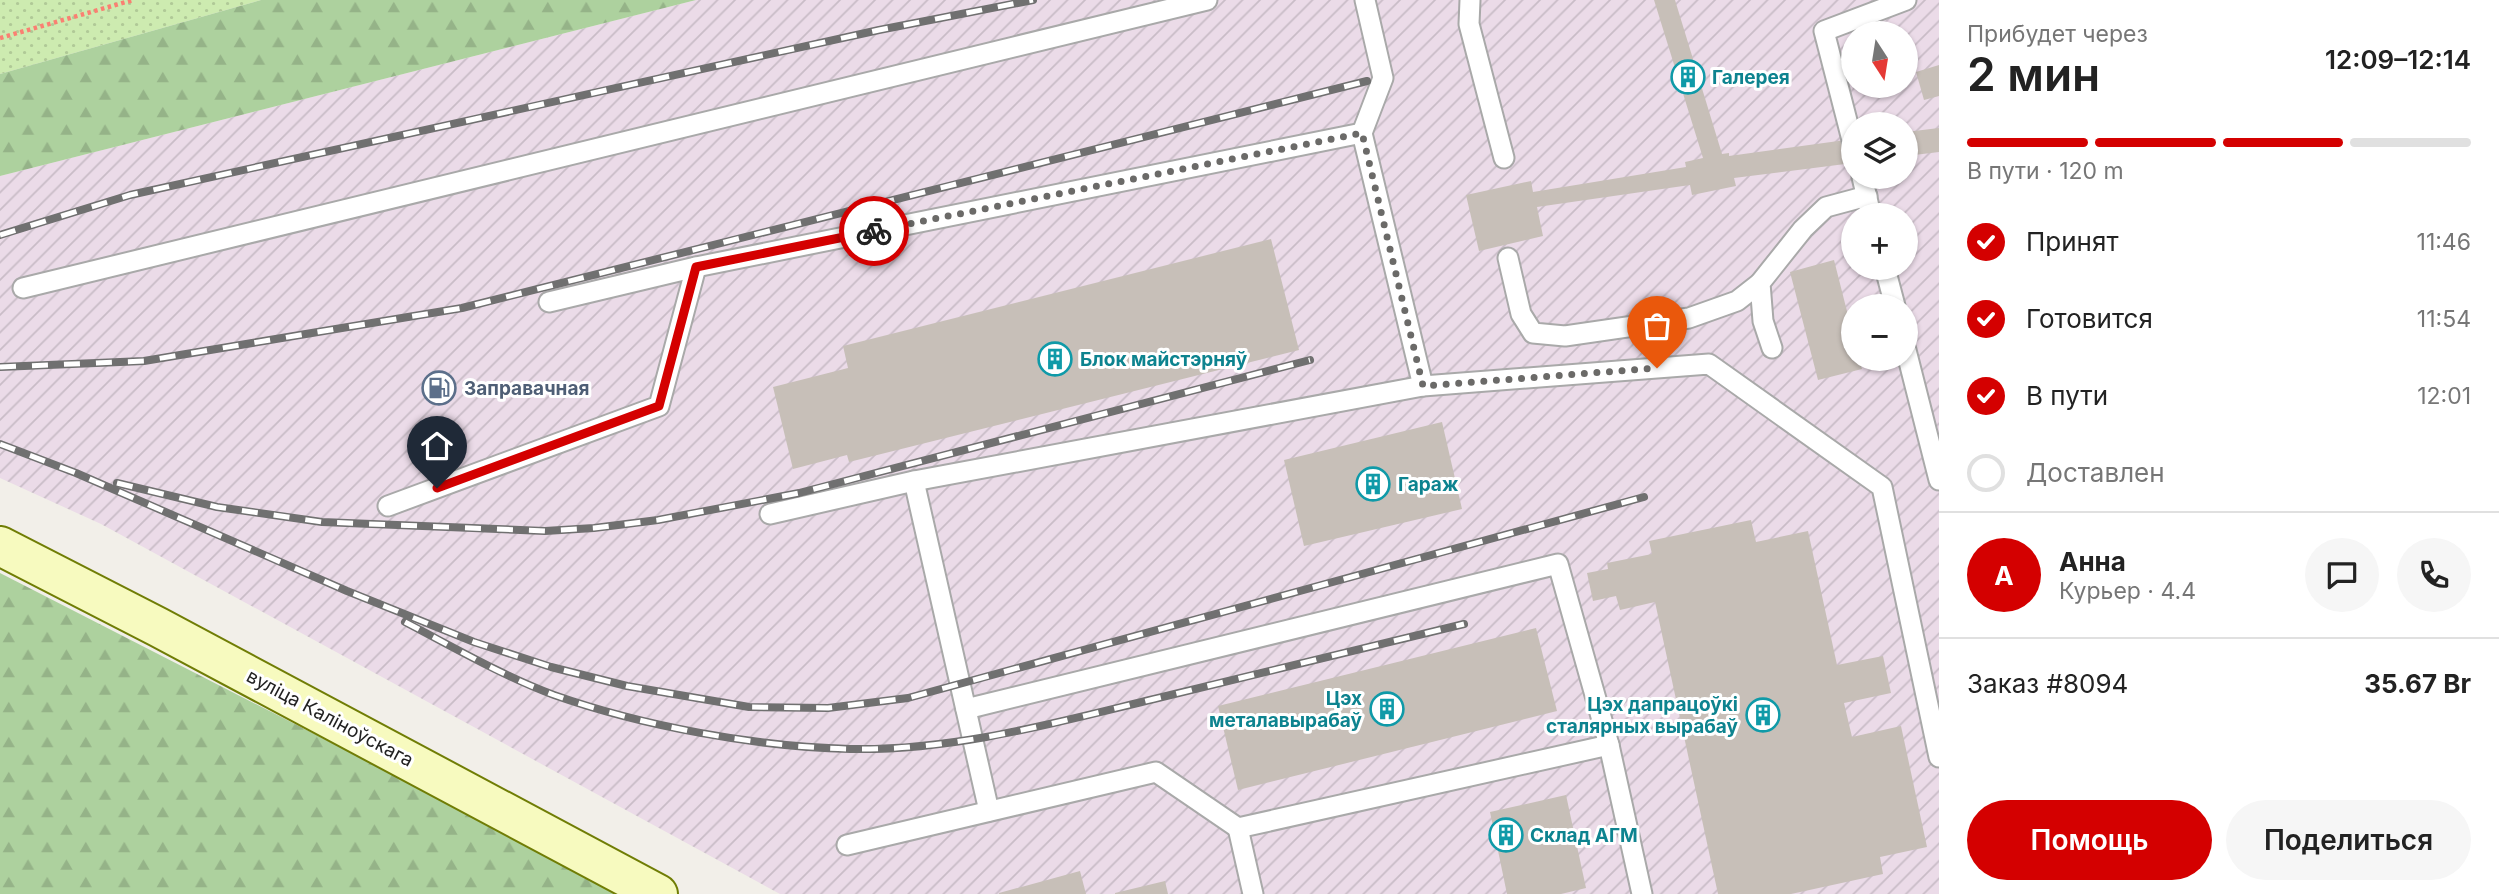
<!DOCTYPE html>
<html lang="ru">
<head>
<meta charset="utf-8">
<style>
	body { margin:0; font-family:Inter,sans-serif; background:#f6f6f6; color:#222; height:100vh; display:flex; flex-direction:column; font-size:26px; white-space:nowrap }
	* { box-sizing:border-box; margin:0 }
	p { font-size:23px; color:#767676 }
	.icon { flex:none; width:38px; height:38px; fill:none; stroke:currentColor; stroke-width:2; stroke-linecap:round; stroke-linejoin:round }
	.map { position:relative; flex:1; overflow:hidden }
	.drawer { display:flex; flex-direction:column; background:#fff; width:560px }
	.drawer>* { flex:none }
	.needle { width:46px; rotate:168deg }
	.buttons { position:absolute; left:1841px; top:21px; display:grid; gap:14px }
	.buttons a { display:grid; place-items:center; width:77px; height:77px; border-radius:50%; background:#fff; box-shadow:0 2px 5px #0004; font-size:35px }
	.pin { position:absolute; display:grid; place-items:center; width:60px; height:60px; color:#fff; margin:-72px -30px; border-radius:50% 50% 50% 0; rotate:-45deg; box-shadow:0 0 7px #0007 }
	.pin .icon { rotate:45deg }
	.courier { position:absolute; display:grid; place-items:center; width:70px; height:70px; margin:-35px; border:5px solid #d40000; border-radius:50%; background:#fff; color:#222; box-shadow:0 2px 9px #0007 }
	.head em { font-style:normal; font-weight:600 }
	.head div { display:flex; flex-direction:column-reverse }
	.head { display:flex; align-items:center; justify-content:space-between; height:119px; padding:0 28px }
	h1 { font-size:46px; font-weight:600; line-height:52px }
	.bar { display:grid; grid-template-columns:repeat(4,1fr); gap:10px 7px; align-content:center; height:84px; padding:0 28px }
	.bar i { height:9px; border-radius:5px; background:#e0e0e0 }
	.bar .selected { background:#d40000 }
	.bar p { grid-column:span 4 }
	.line { display:flex; align-items:center; gap:18px; padding:0 28px; border-top:2px solid #e0e0e0 }
	.line div { flex:1 }
	.round { display:grid; place-items:center; flex:none; width:74px; height:74px; border-radius:37px; background:#f6f6f6 }
	ol { padding:0 28px; list-style:none }
	li { display:flex; align-items:center; gap:21px; height:77px }
	li p { margin-inline-start:auto }
	li .icon { padding:7px; border-radius:50%; background:#d40000; color:#fff; stroke-width:4 }
	li:last-child { color:#767676 }
	li i { width:38px; height:38px; border:4px solid #e0e0e0; border-radius:50% }
	.cta { display:flex; gap:14px; margin-top:auto; padding:14px 28px }
	.cta a { flex:1; height:80px; border-radius:42px; background:#d40000; color:#fff; font-size:28px; font-weight:600; line-height:80px; text-align:center }
	.cta a+a { background:#f6f6f6; color:#222 }
	main { display:flex; flex:1; min-height:0 }
	.map>svg:first-child { display:block }
</style>
</head>
<body>
<main>
<div class="map">
<svg width="1939" height="894" viewBox="0 0 1939 894">
	<defs>
		<pattern id="industrial-furrows" width="10" height="10" patternUnits="userSpaceOnUse" patternTransform="scale(1.75)"><rect width="10" height="10" fill="#ebdbe8"/><path d="M-1 1l2-2M0 10L10 0M9 11l2-2" fill="none" stroke="#c9bcc7"/></pattern>
		<pattern id="grass-dots" width="8" height="8" patternUnits="userSpaceOnUse" patternTransform="scale(1.75)"><rect width="8" height="8" fill="#cdebb0"/><path d="M2 2h.1M6 6h.1" fill="none" stroke="#b0c997" stroke-width="1.8" stroke-linecap="round"/></pattern>
		<pattern id="forest-firs" width="22" height="20" patternUnits="userSpaceOnUse" patternTransform="scale(1.75)"><rect width="22" height="20" fill="#add19e"/><path d="M5 1l3.5 6h-7zM16 11l3.5 6h-7z" fill="#95b388"/></pattern>
	</defs>
	<rect width="100%" height="100%" fill="#f2efe9"/>
	<path fill="url(#industrial-furrows)" fill-rule="evenodd" d="M696,0H1939V894H780L101,524L0,478V176ZM1853,33H1906V86H1853ZM1853,124H1906V177H1853ZM1853,215H1906V268H1853ZM1853,306H1906V359H1853Z"/>
	<path fill="url(#grass-dots)" d="M0,0H261L0,74Z"/>
	<g fill="url(#forest-firs)">
		<path d="M261,0H696L0,176V74Z"/>
		<path d="M0,573L367,761L616,894H0Z"/>
	</g>
	<g fill="#c7bfb8">
		<path d="M1654,0H1675L1722,154L1729,153V156L1853,139V163L1734,178L1736,186L1692,195L1690,185L1537,207L1543,236L1479,251L1466,195L1531,181L1533,192L1686,167L1685,162L1703,158Z"/>
		<path d="M1939,65V96L1924,100L1916,72Z"/>
		<path d="M1939,128V152L1906,156V132Z"/>
		<path d="M1271,239L1299,350L849,462L847,455L793,469L773,387L848,368L843,346Z"/>
		<path d="M1834,260L1853,335V359H1859L1862,369L1818,380L1790,272Z"/>
		<path d="M1442,422L1462,509L1304,546L1284,460Z"/>
		<path d="M1751,520L1756,542L1808,531L1837,665L1883,656L1891,693L1844,703L1852,737L1901,726L1927,847L1880,857L1883,874L1791,894H1718L1655,602L1620,610L1616,596L1593,601L1587,573L1608,569L1607,563L1652,554L1649,541Z"/>
		<path d="M1536,628L1557,711L1238,790L1218,706Z"/>
		<path d="M1566,795L1586,888L1561,894H1507L1490,812Z"/>
		<path d="M1080,871L1086,894H999V893Z"/>
		<path d="M1165,881L1168,894H1115V893Z"/>
	</g>
	<g fill="none" stroke-linecap="round" stroke-linejoin="round">
		<defs>
			<g id="lane">
				<path d="M1365,0L1383,78L1362,133L1423,386L1709,364L1882,487L1939,757"/>
				<path d="M1470,0L1469,24L1504,158"/>
				<path d="M1853,144L1824,31L1906,0"/>
				<path d="M1862,177L1871,215"/>
				<path d="M1508,258L1521,314L1533,333L1565,336L1689,318L1737,301L1760,283"/>
				<path d="M1885,268L1895,306"/>
				<path d="M23,288L1207,0"/>
				<path d="M549,302L696,267L1362,133"/>
				<path d="M1772,348L1763,321L1760,283L1803,229L1826,207L1867,196"/>
				<path d="M1906,350L1939,480"/>
				<path d="M914,481L989,811"/>
				<path d="M388,506L659,406L696,267"/>
				<path d="M770,514L914,481L1423,386"/>
				<path d="M966,709L1558,564L1609,745L1642,894"/>
				<path d="M1238,828L1253,894"/>
				<path d="M847,845L1156,772L1238,828L1609,745"/>
			</g>
			<path id="secondary" d="M0,546L158,627L658,894"/>
		</defs>
		<use href="#lane" stroke="#a9a9a9" stroke-width="23"/>
		<use href="#secondary" stroke="#707d05" stroke-width="42"/>
		<path stroke="#fa8072" stroke-width="4.5" stroke-dasharray="3.5 3.5" stroke-linecap="butt" d="M0,38L133,0"/>
		<use href="#lane" stroke="#fff" stroke-width="19"/>
		<use href="#secondary" stroke="#f7fabf" stroke-width="38"/>
		<defs>
			<g id="rail">
				<path d="M0,235L130,195L879,30L1033,0"/>
				<path d="M0,367L144,361L462,308L1367,81"/>
				<path d="M0,444L76,473L347,591L474,642L551,667L627,686L749,707L828,708L908,698L1644,497"/>
				<path d="M117,483L217,507L322,522L545,531L594,528L658,520L799,493L1310,360"/>
				<path d="M405,622C453,647 503,676 554,695C642,726 757,747 850,749C954,751 1054,723 1154,699C1257,674 1360,649 1464,624"/>
			</g>
		</defs>
		<use href="#rail" stroke="#707070" stroke-width="8"/>
		<use href="#rail" stroke="#fff" stroke-width="5" stroke-dasharray="16" stroke-linecap="butt"/>
	</g>
	<g fill="none" stroke-linecap="round" stroke-linejoin="round">
		<path stroke="#6b6a68" stroke-width="7" stroke-dasharray="0 12.6" d="M874,231L1362,133L1423,386L1657,368"/>
		<path stroke="#d40000" stroke-width="9" d="M437,488L659,406L696,267L874,231"/>
	</g>
	<defs>
		<symbol id="building-ring" viewBox="-11 -11 22 22"><circle r="9.5" fill="#fff" stroke="#0f9aa8" stroke-width="1.5"/><path d="M-4-6H4V6H1V3H-1V6H-4ZM-2.5-4.3h1.7v1.8h-1.7ZM.8-4.3h1.7v1.8H.8ZM-2.5-1h1.7V.8h-1.7ZM.8-1h1.7V.8H.8Z" fill="#0f9aa8"/></symbol>
		<symbol id="fuel-ring" viewBox="-11 -11 22 22"><circle r="9.5" fill="#fff" stroke="#5c6f8a" stroke-width="1.5"/><path d="M-5.5-6h7V0h2V4h1.3V-2.5L3-4.5l.8-.8L6-3V5H2.5V1h-1V6h-7ZM-4.2-4.7v3.2H.2V-4.7Z" fill="#5c6f8a"/></symbol>
	</defs>
	<g fill-rule="evenodd">
		<use href="#building-ring" x="1669" y="58" width="38" height="38"/>
		<use href="#building-ring" x="1036" y="340" width="38" height="38"/>
		<use href="#fuel-ring" x="420" y="369" width="38" height="38"/>
		<use href="#building-ring" x="1354" y="465" width="38" height="38"/>
		<use href="#building-ring" x="1368" y="690" width="38" height="38"/>
		<use href="#building-ring" x="1744" y="696" width="38" height="38"/>
		<use href="#building-ring" x="1487" y="816" width="38" height="38"/>
	</g>
	<g text-anchor="middle" dominant-baseline="central" stroke-width="6" stroke-linejoin="round" paint-order="stroke">
		<g font-size="19" font-weight="bold" fill="#0d838f" stroke="#fff" text-anchor="start">
			<text x="1712" y="77">Галерея</text>
			<text x="1080" y="359">Блок майстэрняў</text>
			<text x="1398" y="484">Гараж</text>
			<text x="1362" y="698" text-anchor="end">Цэх<tspan x="1362" dy="22">металавырабаў</tspan></text>
			<text x="1738" y="704" text-anchor="end">Цэх дапрацоўкі<tspan x="1738" dy="22">сталярных вырабаў</tspan></text>
			<text x="1530" y="835">Склад АГМ</text>
		</g>
		<g font-size="19" font-weight="bold" fill="#4e5e75" stroke="#fff" text-anchor="start">
			<text x="464" y="388">Заправачная</text>
		</g>
		<g font-size="19" fill="#222" stroke="#fff">
			<text transform="translate(330 718) rotate(28)">вуліца Каліноўскага</text>
		</g>
	</g>
</svg>
<div class="buttons">
<a><svg class="needle" viewBox="-14 -14 28 28"><path d="M0-13l5 13h-10z" fill="#e53935"/><path d="M0 13l5-13h-10z" fill="#767676"/></svg></a>
<a><svg class="icon" aria-label="layers" viewBox="0 0 24 24"><path d="M12 4l9 5-9 5-9-5zM3 14l9 5 9-5"/></svg></a>
<a>+</a>
<a>−</a>
</div>
<div class="pin" style="left:1657px;top:368px;background:#ea580c"><svg class="icon" aria-label="bag" viewBox="0 0 24 24"><path d="M5 8h14l-1 12H6zM9 8a3 3 0 0 1 6 0"/></svg></div>
<div class="pin" style="left:437px;top:488px;background:#1f2937"><svg class="icon" aria-label="home" viewBox="0 0 24 24"><path d="M3 11l9-7 9 7M6 9v11h12V9"/></svg></div>
<div class="courier" style="left:874px;top:231px"><svg class="icon" aria-label="bike" viewBox="0 0 24 24"><circle cx="6" cy="16" r="4"/><circle cx="18" cy="16" r="4"/><path d="M6 16l4-8h5l3 8M10 8l3 8H6M13 5h3"/></svg></div>
</div>
<section class="drawer">
<div class="head"><div><h1>2 мин</h1><p>Прибудет через</p></div><em>12:09–12:14</em></div>
<div class="bar"><i class="selected"></i><i class="selected"></i><i class="selected"></i><i></i><p>В пути · 120 m</p></div>
<ol>
<li><svg class="icon" aria-label="check" viewBox="0 0 24 24"><path d="M5 12l5 5 9-10"/></svg>Принят<p>11:46</p></li>
<li><svg class="icon" aria-label="check" viewBox="0 0 24 24"><path d="M5 12l5 5 9-10"/></svg>Готовится<p>11:54</p></li>
<li><svg class="icon" aria-label="check" viewBox="0 0 24 24"><path d="M5 12l5 5 9-10"/></svg>В пути<p>12:01</p></li>
<li><i></i>Доставлен</li>
</ol>
<div class="line" style="height:126px"><b class="round" style="background:#d40000;color:#fff">А</b><div><b>Анна</b><p>Курьер · 4.4</p></div><a class="round"><svg class="icon" aria-label="chat" viewBox="0 0 24 24"><path d="M4 5h16v11H9l-5 4z"/></svg></a><a class="round"><svg class="icon" aria-label="phone" viewBox="0 0 24 24"><path d="M5 4h4l2 5-3 2q2 4 5 5l2-3 5 2v4C11 20 4 13 5 4z"/></svg></a></div>
<div class="line" style="height:91px"><div>Заказ #8094</div><b>35.67 Br</b></div>
<div class="cta"><a>Помощь</a><a>Поделиться</a></div>
</section>
</main>
</body>
</html>
